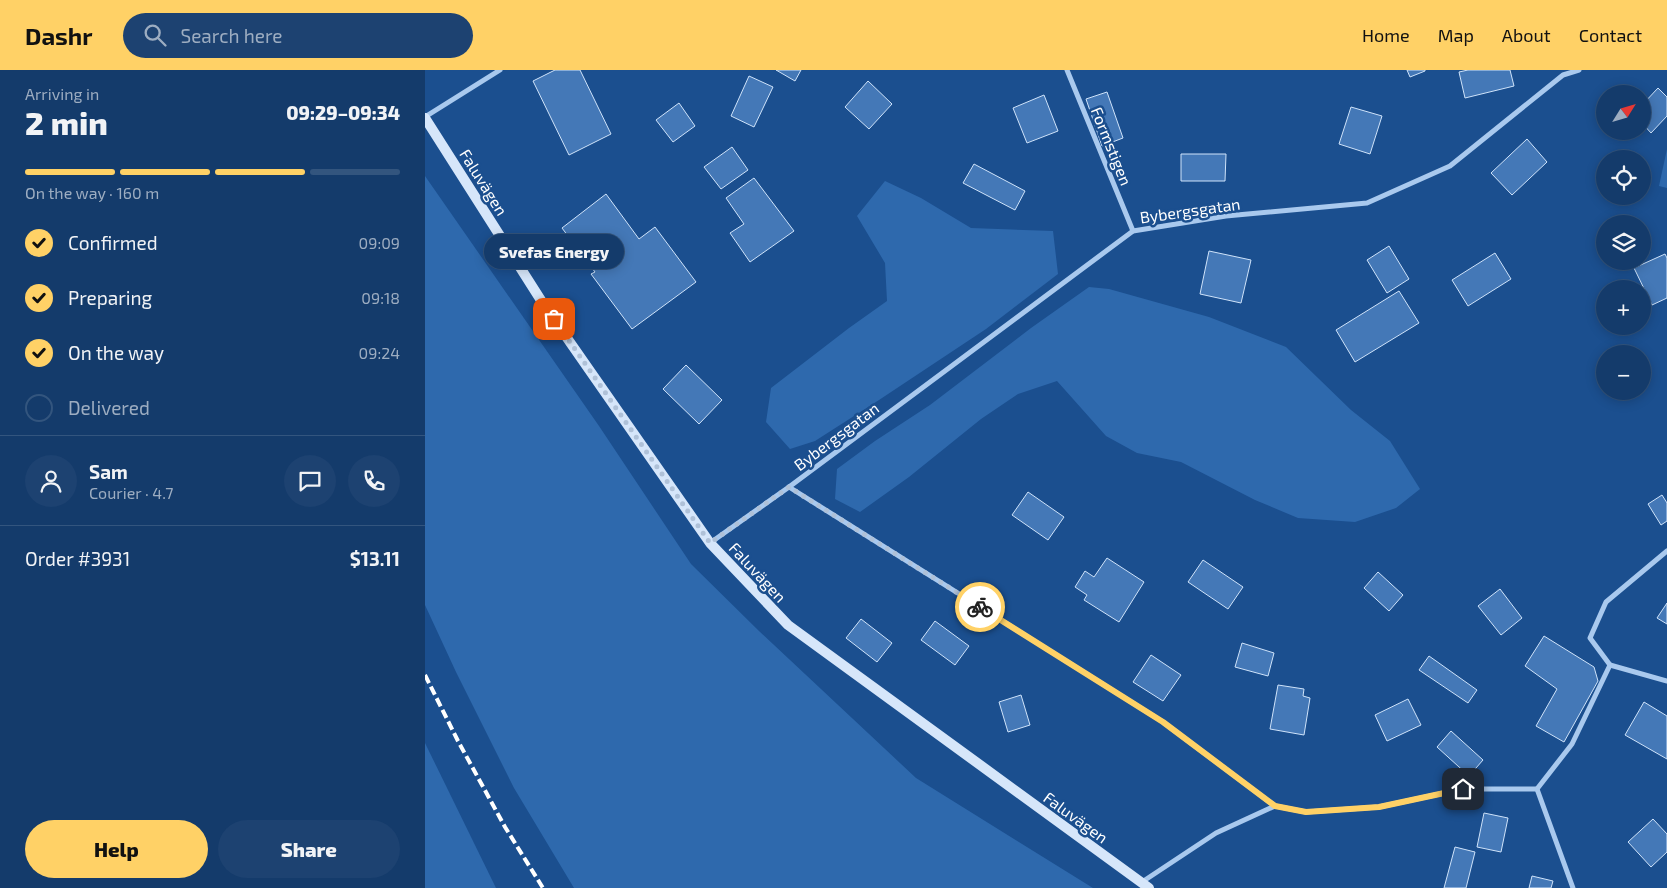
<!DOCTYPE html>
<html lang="en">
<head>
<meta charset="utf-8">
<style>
	body { margin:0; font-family:"Exo 2",sans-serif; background:#1d4271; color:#f1f3f6; height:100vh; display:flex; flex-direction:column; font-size:19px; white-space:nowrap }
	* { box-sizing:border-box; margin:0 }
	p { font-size:16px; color:#9dadc1 }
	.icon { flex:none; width:28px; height:28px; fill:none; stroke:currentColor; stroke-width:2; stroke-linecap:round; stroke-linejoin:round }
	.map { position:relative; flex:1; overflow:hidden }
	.sheet { display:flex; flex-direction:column; background:#143b6b; width:425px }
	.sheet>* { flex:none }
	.needle { width:32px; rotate:53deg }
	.buttons { position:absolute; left:1171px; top:15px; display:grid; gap:10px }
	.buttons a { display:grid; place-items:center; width:55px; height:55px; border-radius:50%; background:#143b6b; box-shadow:0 2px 12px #0003,0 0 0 1px #33557e; font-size:25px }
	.pin { position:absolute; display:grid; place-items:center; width:42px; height:42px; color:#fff; margin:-21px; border-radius:10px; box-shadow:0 2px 8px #0006 }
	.courier { position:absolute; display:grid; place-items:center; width:50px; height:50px; margin:-25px; border:4px solid #ffd166; border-radius:50%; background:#fff; color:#222; box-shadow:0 1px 6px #0007 }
	.bubble { position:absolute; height:35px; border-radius:18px; background:#143b6b; box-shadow:0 2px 12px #0003,0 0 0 1px #33557e; font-size:16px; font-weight:800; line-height:35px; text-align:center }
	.headline em { font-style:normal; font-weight:800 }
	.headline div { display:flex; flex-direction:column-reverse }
	.headline { display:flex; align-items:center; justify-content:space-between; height:85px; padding:0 25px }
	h1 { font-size:32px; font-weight:800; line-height:38px }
	.bar { display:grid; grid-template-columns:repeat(4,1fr); gap:8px 5px; align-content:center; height:60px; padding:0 25px }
	.bar i { height:6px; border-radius:4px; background:#33557e }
	.bar .active { background:#ffd166 }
	.bar p { grid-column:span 4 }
	.line { display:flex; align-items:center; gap:12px; padding:0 25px; border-top:1px solid #33557e }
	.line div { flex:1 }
	.round { display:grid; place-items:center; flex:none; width:52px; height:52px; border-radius:26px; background:#1d4271 }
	ol { padding:0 25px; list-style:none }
	li { display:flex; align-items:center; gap:15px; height:55px }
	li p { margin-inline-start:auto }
	li .icon { padding:5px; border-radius:50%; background:#ffd166; color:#111; stroke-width:4 }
	li:last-child { color:#9dadc1 }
	li i { width:28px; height:28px; border:2px solid #33557e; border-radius:50% }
	.cta { display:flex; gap:10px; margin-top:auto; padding:10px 25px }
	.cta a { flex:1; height:58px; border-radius:30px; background:#ffd166; color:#111; font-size:20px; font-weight:800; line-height:58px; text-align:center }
	.cta a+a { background:#1d4271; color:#f1f3f6 }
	header { display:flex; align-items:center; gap:30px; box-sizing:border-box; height:70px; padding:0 25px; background:#ffd166; color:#111 }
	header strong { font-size:24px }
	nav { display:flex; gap:28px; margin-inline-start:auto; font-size:18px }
	.search { width:350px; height:45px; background:#1d4271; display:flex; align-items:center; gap:12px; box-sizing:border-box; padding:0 18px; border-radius:28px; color:#9dadc1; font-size:19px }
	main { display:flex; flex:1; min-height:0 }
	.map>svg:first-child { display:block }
</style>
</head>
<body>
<header>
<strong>Dashr</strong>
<div class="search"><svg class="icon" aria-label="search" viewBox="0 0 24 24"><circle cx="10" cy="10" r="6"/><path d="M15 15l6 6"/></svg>Search here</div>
<nav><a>Home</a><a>Map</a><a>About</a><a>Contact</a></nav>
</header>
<main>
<section class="sheet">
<div class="headline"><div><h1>2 min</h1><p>Arriving in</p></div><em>09:29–09:34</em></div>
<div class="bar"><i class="active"></i><i class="active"></i><i class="active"></i><i></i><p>On the way · 160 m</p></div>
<ol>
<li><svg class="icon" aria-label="check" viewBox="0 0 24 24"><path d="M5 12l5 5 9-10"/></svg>Confirmed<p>09:09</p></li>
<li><svg class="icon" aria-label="check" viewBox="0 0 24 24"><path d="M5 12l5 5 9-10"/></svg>Preparing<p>09:18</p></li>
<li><svg class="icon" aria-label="check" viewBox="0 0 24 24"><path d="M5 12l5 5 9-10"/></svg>On the way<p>09:24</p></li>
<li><i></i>Delivered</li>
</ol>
<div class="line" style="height:90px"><a class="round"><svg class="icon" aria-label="person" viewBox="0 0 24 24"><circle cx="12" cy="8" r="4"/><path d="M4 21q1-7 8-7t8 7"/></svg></a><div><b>Sam</b><p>Courier · 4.7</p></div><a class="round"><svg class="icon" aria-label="chat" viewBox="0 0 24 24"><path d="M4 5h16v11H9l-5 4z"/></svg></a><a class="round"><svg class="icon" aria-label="phone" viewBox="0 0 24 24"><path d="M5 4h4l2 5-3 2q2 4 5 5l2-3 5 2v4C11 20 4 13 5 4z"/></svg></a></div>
<div class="line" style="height:65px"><div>Order #3931</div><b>$13.11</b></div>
<div class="cta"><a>Help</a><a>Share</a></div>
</section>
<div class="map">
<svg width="1242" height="818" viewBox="0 0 1242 818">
	<rect width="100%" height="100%" fill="#1b4f8f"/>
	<g fill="#2e69ad">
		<path d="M1242,79V118L1234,116Z"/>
		<path d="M0,106L174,356L266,494L334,561L491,708L668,818H149L89,718L31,602L0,535Z"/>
		<path d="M460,111L496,128L546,158L628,161L633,204L561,259L454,330L390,371L365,379L341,352L346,318L424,258L462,231L460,193L432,146Z"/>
		<path d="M664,217L684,219L784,247L861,277L926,340L965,371L995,419L971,438L930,452L873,448L830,430L756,392L712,383L681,366L632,311L593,324L556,349L484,407L435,442L410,429L412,399L450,371L505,335L606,258Z"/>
		<path d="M0,673L71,818H0Z"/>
	</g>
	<g fill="#4478b7" stroke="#cfe3fa">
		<path d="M130,0H155L186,64L144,85L108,11Z"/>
		<path d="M351,0H376L370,11Z"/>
		<path d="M982,0H1000V1L985,7Z"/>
		<path d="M1043,0H1085L1089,16L1040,28L1034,2Z"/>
		<path d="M324,6L348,17L329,57L306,46Z"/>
		<path d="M443,11L467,34L444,59L420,37Z"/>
		<path d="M1233,18L1242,27V46L1226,63L1218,54V34Z"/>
		<path d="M682,22L698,68L677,76L661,29Z"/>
		<path d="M619,25L633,61L602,73L588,38Z"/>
		<path d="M254,33L270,56L248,72L231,50Z"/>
		<path d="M926,37L957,46L945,84L914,74Z"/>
		<path d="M1102,69L1122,92L1087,125L1066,103Z"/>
		<path d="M307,77L323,100L296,119L279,97Z"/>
		<path d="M756,84H801L800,111H756Z"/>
		<path d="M549,94L600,121L590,140L538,113Z"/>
		<path d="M329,108L369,161L325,192L305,163L319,154L301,128Z"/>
		<path d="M181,124L214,169L230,157L271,212L207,259L166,204L170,202L137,158Z"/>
		<path d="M964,176L984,209L962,223L942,190Z"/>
		<path d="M784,181L826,190L816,233L775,224Z"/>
		<path d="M1070,183L1086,209L1043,236L1027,210Z"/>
		<path d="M1240,184L1242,188V228L1227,235L1209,198Z"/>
		<path d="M974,221L994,253L930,292L911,260Z"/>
		<path d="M261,295L297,330L274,354L238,319Z"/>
		<path d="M603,422L639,447L623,470L587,445Z"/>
		<path d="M1237,425L1242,433V451L1236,455L1223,434Z"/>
		<path d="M682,488L719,512L694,552L659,530L662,525L650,517L660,501L669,507Z"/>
		<path d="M778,490L818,517L803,539L763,512Z"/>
		<path d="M953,502L978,525L964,541L939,518Z"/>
		<path d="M1075,519L1097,548L1076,565L1053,536Z"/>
		<path d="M1242,533V554L1232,548Z"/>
		<path d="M436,549L467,573L452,592L421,568Z"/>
		<path d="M510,551L544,576L530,595L496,570Z"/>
		<path d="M1119,566L1169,597L1173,611L1139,672L1111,656L1132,619L1100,596Z"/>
		<path d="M817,573L849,583L843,606L810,597Z"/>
		<path d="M726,585L756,605L738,631L708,612Z"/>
		<path d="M1004,586L1052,620L1043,633L994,600Z"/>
		<path d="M853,615L879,619L878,626L885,628L879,665L845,659Z"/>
		<path d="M596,625L605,655L583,662L574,632Z"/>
		<path d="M983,629L996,655L962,671L950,645Z"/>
		<path d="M1219,632L1242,646V689L1200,665Z"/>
		<path d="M1026,661L1058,690L1044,706L1012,677Z"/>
		<path d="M1059,743L1083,748L1076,782L1052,777Z"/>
		<path d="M1228,749L1242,764V782L1226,797L1203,772Z"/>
		<path d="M1030,777L1050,782L1041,818H1019Z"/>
		<path d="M1107,806L1128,811L1126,818H1104Z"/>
	</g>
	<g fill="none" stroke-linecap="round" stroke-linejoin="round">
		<g stroke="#a9c9ee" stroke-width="5">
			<path d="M642,0L708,161"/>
			<path d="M0,47L75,0"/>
			<path d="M364,417L738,652L850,736"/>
			<path d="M285,473L364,417L708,161L801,146L942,133L1025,96L1138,5L1154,0"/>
			<path d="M1185,595L1242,611"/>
			<path d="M717,812L791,763L850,736L881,742L954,737L1038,719H1112"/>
			<path d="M1148,818L1112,719L1147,674L1185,595L1165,568L1181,532L1242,481"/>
		</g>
		<path stroke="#d6e6fa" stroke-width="10" d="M0,48L119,235L285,473L363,555L724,818"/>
		<path stroke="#fff" stroke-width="4" stroke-dasharray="9 4" stroke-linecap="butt" d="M0,605L33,671L80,757L118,818"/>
	</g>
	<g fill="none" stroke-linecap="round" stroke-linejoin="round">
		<path stroke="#afc1d8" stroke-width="5" stroke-dasharray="0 9" d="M129,249L285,473L364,417L555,537"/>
		<path stroke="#ffd166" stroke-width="6" d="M555,537L738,652L850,736L881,742L954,737L1038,719"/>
	</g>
	<g text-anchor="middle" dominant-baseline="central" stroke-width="5" stroke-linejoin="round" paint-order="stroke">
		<g font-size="16" fill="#fff" stroke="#1b4f8f">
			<text transform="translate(687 76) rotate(68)">Formstigen</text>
			<text transform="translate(59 112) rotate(58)">Faluvägen</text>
			<text transform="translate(765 140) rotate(-8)">Bybergsgatan</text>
			<text transform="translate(411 366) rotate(-37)">Bybergsgatan</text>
			<text transform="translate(333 502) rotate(47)">Faluvägen</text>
			<text transform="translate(651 747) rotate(36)">Faluvägen</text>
		</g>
	</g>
</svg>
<div class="buttons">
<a><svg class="needle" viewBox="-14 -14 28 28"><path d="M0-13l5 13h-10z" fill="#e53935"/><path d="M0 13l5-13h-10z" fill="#9dadc1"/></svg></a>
<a><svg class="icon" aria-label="locate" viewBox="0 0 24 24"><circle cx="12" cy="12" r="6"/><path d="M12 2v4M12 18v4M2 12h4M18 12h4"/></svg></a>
<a><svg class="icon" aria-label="layers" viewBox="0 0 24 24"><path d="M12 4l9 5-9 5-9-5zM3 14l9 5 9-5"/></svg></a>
<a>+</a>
<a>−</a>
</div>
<div class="pin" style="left:129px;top:249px;background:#ea580c"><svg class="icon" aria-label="bag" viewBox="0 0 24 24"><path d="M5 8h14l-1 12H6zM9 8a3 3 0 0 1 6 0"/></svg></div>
<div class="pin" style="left:1038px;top:719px;background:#1f2937"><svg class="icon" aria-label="home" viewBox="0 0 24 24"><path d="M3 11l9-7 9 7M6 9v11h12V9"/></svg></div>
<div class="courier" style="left:555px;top:537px"><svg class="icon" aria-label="bike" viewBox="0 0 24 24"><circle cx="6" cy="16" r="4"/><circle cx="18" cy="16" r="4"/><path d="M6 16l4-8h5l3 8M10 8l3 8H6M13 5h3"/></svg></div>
<div class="bubble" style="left:59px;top:164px;width:140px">Svefas Energy</div>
</div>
</main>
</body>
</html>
